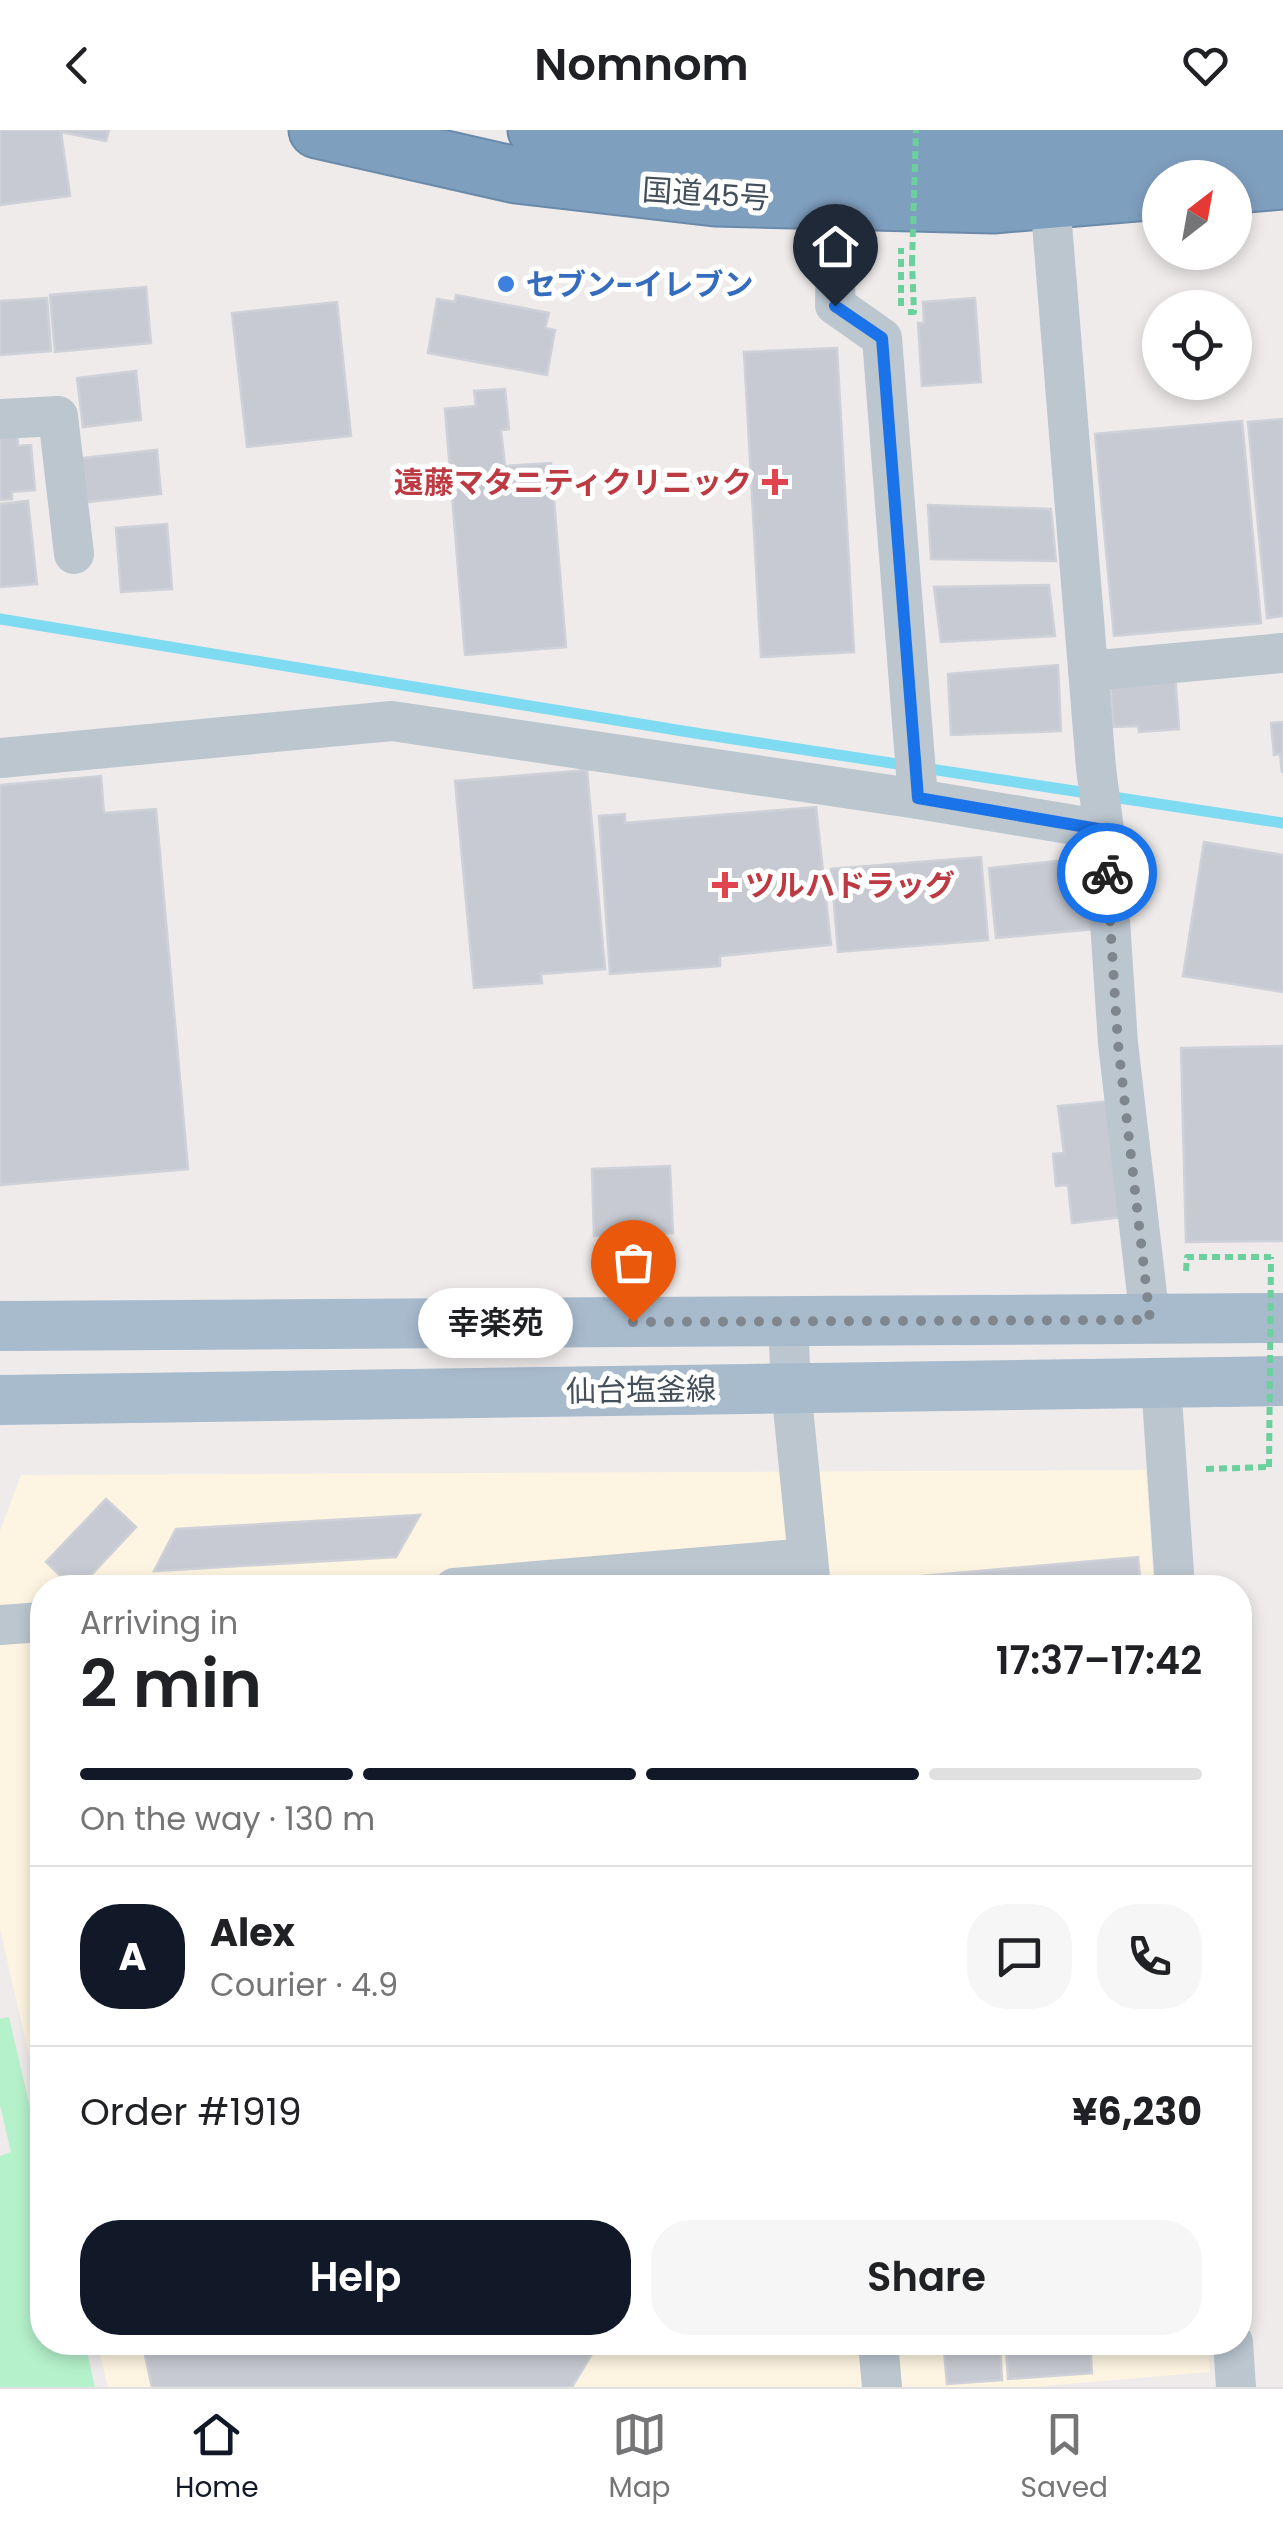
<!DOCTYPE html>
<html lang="en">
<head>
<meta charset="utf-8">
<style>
	body { margin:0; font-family:Poppins,"Noto Sans JP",sans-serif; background:#f6f6f6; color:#202124; height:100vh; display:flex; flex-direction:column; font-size:38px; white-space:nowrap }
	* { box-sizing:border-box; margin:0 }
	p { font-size:32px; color:#757577 }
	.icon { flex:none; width:55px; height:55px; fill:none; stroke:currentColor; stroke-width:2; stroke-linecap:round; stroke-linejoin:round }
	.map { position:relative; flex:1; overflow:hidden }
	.side { position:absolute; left:30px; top:1445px; width:1222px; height:780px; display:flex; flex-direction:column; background:#fff; border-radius:40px; box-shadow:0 5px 15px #0003 }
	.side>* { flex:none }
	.needle { width:65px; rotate:31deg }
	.fabs { position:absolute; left:1142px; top:30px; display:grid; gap:20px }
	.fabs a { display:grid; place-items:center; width:110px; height:110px; border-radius:50%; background:#fff; box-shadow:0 5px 15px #0003; font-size:50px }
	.pin { position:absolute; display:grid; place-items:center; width:85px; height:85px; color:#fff; margin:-102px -42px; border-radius:50% 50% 50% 0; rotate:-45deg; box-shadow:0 0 10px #0007 }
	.pin .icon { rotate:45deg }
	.courier { position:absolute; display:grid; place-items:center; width:100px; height:100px; margin:-50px; border:8px solid #1a73e8; border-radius:50%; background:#fff; color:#222; box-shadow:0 2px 12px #0007 }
	.bubble { position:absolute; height:70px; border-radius:35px; background:#fff; box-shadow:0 5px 15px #0003; font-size:32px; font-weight:600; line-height:70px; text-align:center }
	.head em { font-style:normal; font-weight:600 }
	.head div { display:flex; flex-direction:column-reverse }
	.head { display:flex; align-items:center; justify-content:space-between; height:170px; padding:0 50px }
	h1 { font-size:65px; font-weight:600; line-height:75px }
	.bar { display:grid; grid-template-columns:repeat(4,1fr); gap:15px 10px; align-content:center; height:120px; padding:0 50px }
	.bar i { height:12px; border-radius:8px; background:#e0e0e0 }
	.bar .on { background:#111827 }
	.bar p { grid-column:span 4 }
	.line { display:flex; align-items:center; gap:25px; padding:0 50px; border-top:2px solid #e0e0e0 }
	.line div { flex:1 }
	.round { display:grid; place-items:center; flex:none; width:105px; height:105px; border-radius:40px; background:#f6f6f6 }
	.primary-button { display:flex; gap:20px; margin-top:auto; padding:20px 50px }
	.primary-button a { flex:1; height:115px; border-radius:40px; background:#111827; color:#fff; font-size:40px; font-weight:600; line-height:115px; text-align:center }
	.primary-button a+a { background:#f6f6f6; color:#202124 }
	header { display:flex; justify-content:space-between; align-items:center; height:130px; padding:0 50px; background:#fff; font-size:45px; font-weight:600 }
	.menu { display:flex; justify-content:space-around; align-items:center; height:140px; border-top:2px solid #e0e0e0; background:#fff; font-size:28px; color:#757577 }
	.menu a { display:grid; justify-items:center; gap:5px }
	.menu .on { color:#111827 }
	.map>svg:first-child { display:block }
</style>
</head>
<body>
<header><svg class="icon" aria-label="back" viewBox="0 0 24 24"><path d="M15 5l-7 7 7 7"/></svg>Nomnom<svg class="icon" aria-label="heart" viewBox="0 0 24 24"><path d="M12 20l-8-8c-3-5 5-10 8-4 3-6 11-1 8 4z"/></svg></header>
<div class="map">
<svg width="1283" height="2257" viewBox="0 0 1283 2257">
	<rect width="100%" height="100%" fill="#efebeb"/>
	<g fill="#fdf4e1">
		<path d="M1146,1340L1154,1457L42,1458V1980L0,1799V1401L21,1345Z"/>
		<path d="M1208,2212L1210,2242L1032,2257H108L97,2213Z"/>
	</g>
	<path fill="#b5f1cb" d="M9,1887L42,2030V2212L85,2213L95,2257H0V2026L11,2022L0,1975V1889Z"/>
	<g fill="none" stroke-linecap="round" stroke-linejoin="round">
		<path stroke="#7fdbf1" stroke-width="11" d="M0,489L695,603L1283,693"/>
	</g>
	<g fill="#c7cad2" stroke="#cfd1d8" stroke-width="2.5">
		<path d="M0,0H109L106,11L61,2L70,66L0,75Z"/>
		<path d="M146,157L151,213L55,222L50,165Z"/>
		<path d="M456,165L549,183L545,198L555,200L547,245L428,223L437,169L455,172Z"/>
		<path d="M47,168L51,221L0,225V171Z"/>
		<path d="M975,168L981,252L922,256L918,193H924L923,172Z"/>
		<path d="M337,172L351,306L247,317L232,183Z"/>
		<path d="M837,218L854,522L761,527L744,222Z"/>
		<path d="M136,241L141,290L83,297L77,248Z"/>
		<path d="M505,259L509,299L501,300L505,336L551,333L566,517L465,525L445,279L476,276L474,261Z"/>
		<path d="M1283,289V486L1267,488L1248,292Z"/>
		<path d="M1242,291L1261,493L1114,506L1095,304Z"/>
		<path d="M17,301L18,316L31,315L35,360L12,362V369L0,370V302Z"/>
		<path d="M157,320L161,364L87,372L82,328Z"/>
		<path d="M28,371L37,454L0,457V374Z"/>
		<path d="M928,375L1051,379L1056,431L931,429Z"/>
		<path d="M167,394L172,459L121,462L116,398Z"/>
		<path d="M1049,455L1055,506L941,512L934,457Z"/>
		<path d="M1058,535L1061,601L951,605L948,544Z"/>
		<path d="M1175,543L1179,599L1139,602L1138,596L1113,597L1110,548Z"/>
		<path d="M1283,592V642H1282L1280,624L1274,625L1271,593Z"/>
		<path d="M587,640L605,839L541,844L542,853L474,858L455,651Z"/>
		<path d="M101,646L104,683L156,679L188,1039L0,1055V655Z"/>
		<path d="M816,677L831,815L720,826V836L610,844L599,686L625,684V693Z"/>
		<path d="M1204,712L1283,725V862L1183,846Z"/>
		<path d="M981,727L988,810L838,822L831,739Z"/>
		<path d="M1085,728L1093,799L996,808L989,738Z"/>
		<path d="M1283,916V1111L1186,1112L1181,918Z"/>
		<path d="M1111,971L1124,1087L1072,1093L1068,1055L1056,1056L1053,1024L1064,1023L1058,976Z"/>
		<path d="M670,1036L673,1103L594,1106L592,1039Z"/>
		<path d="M106,1369L136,1397L79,1458H73L46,1432Z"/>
		<path d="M420,1385L396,1427L154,1441L176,1399Z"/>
		<path d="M1138,1427L1141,1458H843L842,1453Z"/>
		<path d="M42,1711V1756L33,1713Z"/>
		<path d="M142,2212H574L592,2224L572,2257H152Z"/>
		<path d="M1051,2212H1090L1092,2243L1008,2249L1006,2216Z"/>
		<path d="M1000,2216L1002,2250L947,2254L944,2220Z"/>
	</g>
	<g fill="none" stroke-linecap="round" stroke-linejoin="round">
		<defs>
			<g id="highway">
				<path d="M317,0L516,45L715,68L993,75L1160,61"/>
				<path d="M536,0L583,9L784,26L1041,27L1283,9"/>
				<path d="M1235,55L1283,51"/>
			</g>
		</defs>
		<use href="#highway" stroke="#6a8aaa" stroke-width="59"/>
		<g stroke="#6bd09d" stroke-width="6" stroke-dasharray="8 5" stroke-linecap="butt">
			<path d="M901,176V118"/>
			<path d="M908,182H914L912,133"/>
			<path d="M1186,1141L1187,1127H1271"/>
			<path d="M1206,1339L1269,1337"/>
		</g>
		<g stroke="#bbc6cf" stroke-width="40">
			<path d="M1050,69L1096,638L1104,700L1118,913L1150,1190"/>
			<path d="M837,72L835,175L882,208L918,669"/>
			<path d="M0,289L58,286L74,424"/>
			<path d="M1088,541L1283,523"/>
			<path d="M0,628L392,591L918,669L1104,700"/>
			<path d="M788,1191L791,1258L811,1458"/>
			<path d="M1161,1253L1175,1458"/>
			<path d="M454,1458L808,1428"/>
			<path d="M0,1495L42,1492"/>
			<path d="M878,2212L882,2257"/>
			<path d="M1233,2212L1236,2257"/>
		</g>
		<g stroke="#a8bbcd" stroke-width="50">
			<path d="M0,1196L1283,1188"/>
			<path d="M0,1270L1283,1251"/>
		</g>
		<use href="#highway" stroke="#7f9fbf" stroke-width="55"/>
		<g stroke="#6bd09d" stroke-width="6" stroke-dasharray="8 5" stroke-linecap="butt">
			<path d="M912,133L916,0"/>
			<path d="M1269,1337L1271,1127"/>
		</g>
	</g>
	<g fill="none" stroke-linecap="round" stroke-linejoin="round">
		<path stroke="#7f868d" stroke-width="10" stroke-dasharray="0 18" d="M633,1192L1150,1190L1118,914L1107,743"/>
		<path stroke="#1a73e8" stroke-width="12" d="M835,176L882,208L918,668L1104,700L1107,743"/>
	</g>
	<circle fill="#3f7fe0" stroke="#fff" stroke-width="4" cx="506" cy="154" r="10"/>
	<g fill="#e0444e" stroke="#fff" stroke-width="4">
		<path d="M770 337h10v10h10v10h-10v10h-10v-10h-10v-10h10z"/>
		<path d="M720 740h10v10h10v10h-10v10h-10v-10h-10v-10h10z"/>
	</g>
	<g text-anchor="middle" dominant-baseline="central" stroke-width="10" stroke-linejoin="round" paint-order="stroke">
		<g font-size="30" fill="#434f5a" stroke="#fff">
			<text transform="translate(706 64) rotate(4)">国道45号</text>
			<text transform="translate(641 1260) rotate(-1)">仙台塩釜線</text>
		</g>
		<g font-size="30" font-weight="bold" fill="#366cbe" stroke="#fff" text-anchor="start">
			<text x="526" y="154">セブン-イレブン</text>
		</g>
		<g font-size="30" font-weight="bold" fill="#be3a42" stroke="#fff" text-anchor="end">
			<text x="752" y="352">遠藤マタニティクリニック</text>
			<text x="745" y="755" text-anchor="start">ツルハドラッグ</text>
		</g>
	</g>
</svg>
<div class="fabs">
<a><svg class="needle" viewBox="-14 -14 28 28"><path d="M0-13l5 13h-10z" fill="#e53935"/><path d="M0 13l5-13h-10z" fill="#757577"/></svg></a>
<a><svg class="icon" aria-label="locate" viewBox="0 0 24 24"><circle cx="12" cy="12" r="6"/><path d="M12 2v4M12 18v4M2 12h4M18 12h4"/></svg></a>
</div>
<div class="pin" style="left:633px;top:1192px;background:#ea580c"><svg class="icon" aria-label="bag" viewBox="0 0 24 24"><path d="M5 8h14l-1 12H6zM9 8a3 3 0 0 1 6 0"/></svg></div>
<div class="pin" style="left:835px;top:176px;background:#1f2937"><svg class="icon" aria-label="home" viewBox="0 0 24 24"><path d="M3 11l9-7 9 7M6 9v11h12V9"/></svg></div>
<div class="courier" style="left:1107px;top:743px"><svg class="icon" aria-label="bike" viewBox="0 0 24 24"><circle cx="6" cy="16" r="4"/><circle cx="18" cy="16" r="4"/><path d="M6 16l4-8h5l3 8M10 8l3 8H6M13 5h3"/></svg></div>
<div class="bubble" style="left:418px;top:1158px;width:155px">幸楽苑</div>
<section class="side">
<div class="head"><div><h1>2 min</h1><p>Arriving in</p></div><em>17:37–17:42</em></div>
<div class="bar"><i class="on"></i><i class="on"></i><i class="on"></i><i></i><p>On the way · 130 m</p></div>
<div class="line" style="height:180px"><b class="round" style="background:#111827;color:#fff">A</b><div><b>Alex</b><p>Courier · 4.9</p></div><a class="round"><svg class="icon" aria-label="chat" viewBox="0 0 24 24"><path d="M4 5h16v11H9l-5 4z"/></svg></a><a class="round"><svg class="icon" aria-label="phone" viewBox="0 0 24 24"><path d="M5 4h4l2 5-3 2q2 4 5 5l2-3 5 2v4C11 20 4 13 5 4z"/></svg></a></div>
<div class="line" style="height:130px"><div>Order #1919</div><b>¥6,230</b></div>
<div class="primary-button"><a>Help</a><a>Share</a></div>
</section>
</div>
<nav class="menu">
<a class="on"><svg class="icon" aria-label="home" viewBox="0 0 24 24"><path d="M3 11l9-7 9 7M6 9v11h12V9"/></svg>Home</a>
<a><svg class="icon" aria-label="map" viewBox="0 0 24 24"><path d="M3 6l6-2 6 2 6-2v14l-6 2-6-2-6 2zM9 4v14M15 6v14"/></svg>Map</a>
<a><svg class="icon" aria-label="saved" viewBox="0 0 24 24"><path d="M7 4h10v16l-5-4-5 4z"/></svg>Saved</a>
</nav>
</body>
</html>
